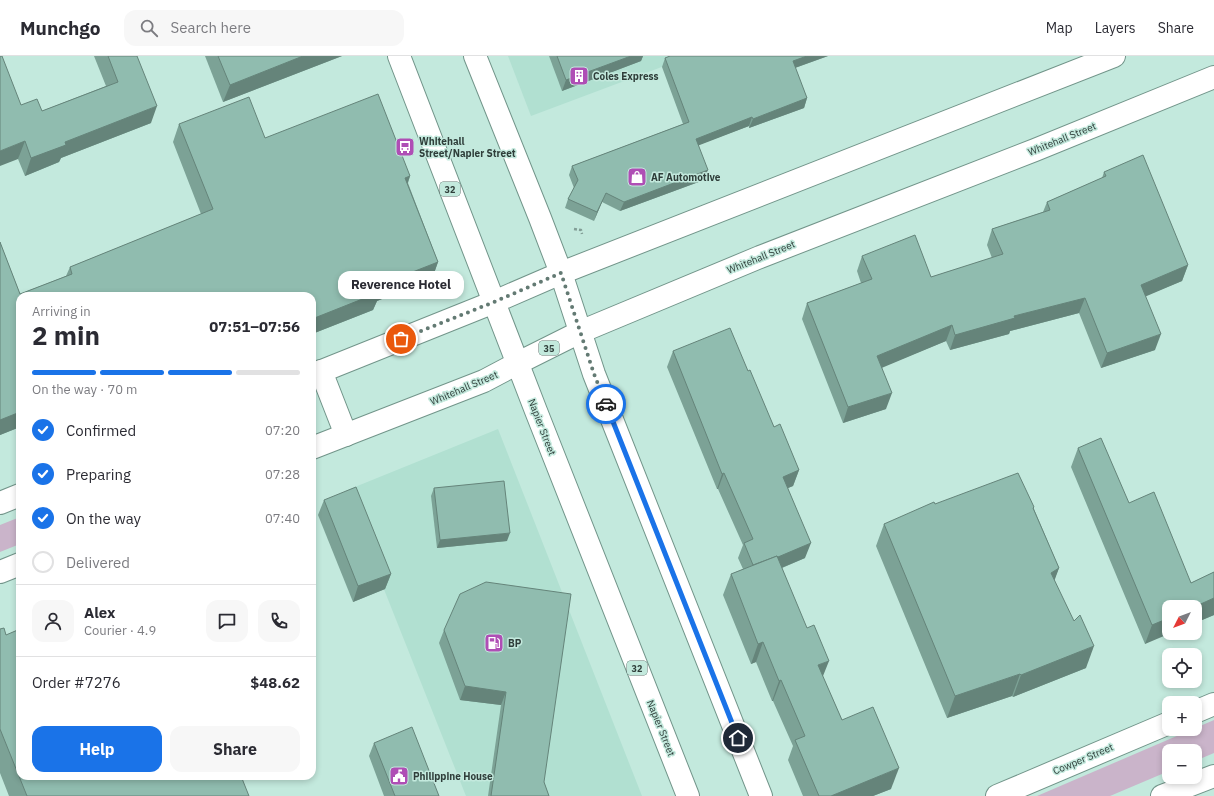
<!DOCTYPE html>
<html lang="en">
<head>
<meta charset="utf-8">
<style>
	body { margin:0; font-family:"IBM Plex Sans",sans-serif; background:#f7f7f7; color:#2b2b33; height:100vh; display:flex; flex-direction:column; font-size:15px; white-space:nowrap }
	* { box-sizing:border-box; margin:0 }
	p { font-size:13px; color:#7c7c81 }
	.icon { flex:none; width:22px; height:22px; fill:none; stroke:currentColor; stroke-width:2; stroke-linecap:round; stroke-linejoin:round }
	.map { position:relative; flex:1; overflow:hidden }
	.drawer { position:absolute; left:16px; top:236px; width:300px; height:488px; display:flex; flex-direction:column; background:#fff; border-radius:12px; box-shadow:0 2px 6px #0003 }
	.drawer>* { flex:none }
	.needle { width:26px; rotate:228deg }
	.fabs { position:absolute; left:1162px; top:544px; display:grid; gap:8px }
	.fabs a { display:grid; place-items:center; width:40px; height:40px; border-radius:8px; background:#fff; box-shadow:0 2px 6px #0003; font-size:20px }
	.pin { position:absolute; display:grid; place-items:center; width:34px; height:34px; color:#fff; margin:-17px; border:2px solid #fff; border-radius:50%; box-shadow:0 1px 4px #0007 }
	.courier { position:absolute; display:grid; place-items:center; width:40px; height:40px; margin:-20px; border:3px solid #1a73e8; border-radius:50%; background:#fff; color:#222; box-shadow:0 1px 5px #0007 }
	.bubble { position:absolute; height:28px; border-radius:12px; background:#fff; box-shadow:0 2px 6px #0003; font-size:13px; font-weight:700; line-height:28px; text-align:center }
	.overview em { font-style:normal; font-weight:700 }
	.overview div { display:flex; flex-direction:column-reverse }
	.overview { display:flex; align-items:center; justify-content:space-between; height:68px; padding:0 16px }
	h1 { font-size:26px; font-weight:700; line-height:30px }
	.bar { display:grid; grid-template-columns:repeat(4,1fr); gap:6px 4px; align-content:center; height:48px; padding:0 16px }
	.bar i { height:5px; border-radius:3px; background:#e1e1e2 }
	.bar .active { background:#1a73e8 }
	.bar p { grid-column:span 4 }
	.line { display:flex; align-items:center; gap:10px; padding:0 16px; border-top:1px solid #e1e1e2 }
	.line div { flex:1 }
	.round { display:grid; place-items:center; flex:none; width:42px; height:42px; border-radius:12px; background:#f7f7f7 }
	ol { padding:0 16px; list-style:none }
	li { display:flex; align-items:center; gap:12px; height:44px }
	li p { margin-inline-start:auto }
	li .icon { padding:4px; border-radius:50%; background:#1a73e8; color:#fff; stroke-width:4 }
	li:last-child { color:#7c7c81 }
	li i { width:22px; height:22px; border:2px solid #e1e1e2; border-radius:50% }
	.primary-button { display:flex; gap:8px; margin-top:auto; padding:8px 16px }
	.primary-button a { flex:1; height:46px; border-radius:12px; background:#1a73e8; color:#fff; font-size:16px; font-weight:700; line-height:46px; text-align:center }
	.primary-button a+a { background:#f7f7f7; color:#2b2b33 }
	header { display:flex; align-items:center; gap:24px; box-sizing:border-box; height:56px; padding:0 20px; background:#fff; border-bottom:1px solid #e1e1e2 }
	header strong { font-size:19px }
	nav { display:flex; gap:22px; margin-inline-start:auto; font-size:14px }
	.search { width:280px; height:36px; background:#f7f7f7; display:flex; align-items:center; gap:10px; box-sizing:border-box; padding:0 14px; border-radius:12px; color:#7c7c81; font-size:15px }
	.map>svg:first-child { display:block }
</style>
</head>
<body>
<header>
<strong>Munchgo</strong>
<div class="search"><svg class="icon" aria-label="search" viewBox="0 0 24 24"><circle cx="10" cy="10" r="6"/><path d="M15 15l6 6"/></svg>Search here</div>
<nav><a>Map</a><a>Layers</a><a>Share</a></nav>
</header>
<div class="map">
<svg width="1214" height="740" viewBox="0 0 1214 740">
	<rect width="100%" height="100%" fill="#c3e9dd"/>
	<g fill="#b1e0d1">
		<path d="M508,0H691L531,60Z"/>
		<path d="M498,373L642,740H466L345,435Z"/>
	</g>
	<g fill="#cab4ca">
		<path d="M20,461V488L0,496V469Z"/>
		<path d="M1214,664V697L1195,705V695H1169V715L1110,740H1037Z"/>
	</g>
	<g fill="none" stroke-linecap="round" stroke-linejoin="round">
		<defs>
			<g id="street">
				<path d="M1195,656L1214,648"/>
				<path d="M997,740L1169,667"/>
				<path d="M1162,740L1214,720"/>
			</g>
			<g id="secondary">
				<path d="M561,217L1114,0"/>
				<path d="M580,276L760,201L1035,94L1214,21"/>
				<path d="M321,315L346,379"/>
				<path d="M312,319L494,246"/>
				<path d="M312,392L484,325L518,307"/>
				<path d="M0,447L20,439"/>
				<path d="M0,516L20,508"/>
			</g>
			<g id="primary">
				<path d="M399,0L536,355L688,740"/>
				<path d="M475,0L540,162L561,217L594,318L761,740"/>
				<path d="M494,246L561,217"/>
				<path d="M518,307L580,276"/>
			</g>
		</defs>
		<use href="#street" stroke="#72958a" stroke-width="24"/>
		<use href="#secondary" stroke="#72958a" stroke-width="24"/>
		<use href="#primary" stroke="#72958a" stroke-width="24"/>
		<path stroke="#829e96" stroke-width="2.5" stroke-dasharray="3 2" stroke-linecap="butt" d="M574,173L581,174L582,178"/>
		<use href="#street" stroke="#fff" stroke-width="22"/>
		<use href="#secondary" stroke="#fff" stroke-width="22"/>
		<use href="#primary" stroke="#fff" stroke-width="22"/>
	</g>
	<g fill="#7ca296">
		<path d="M94,0H137L151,67L61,102L59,106L25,120L18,103L21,49L42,55L106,30Z"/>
		<path d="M205,0H342L223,46Z"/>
		<path d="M549,0H643L641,5L562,35Z"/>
		<path d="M670,0H828L795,12L807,42L804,52L749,72V70L698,89L704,124L620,155L602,146L594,165L565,152L568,143L574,132L569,119L572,110L683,68L662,11L665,2Z"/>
		<path d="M179,68L265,82L410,120L408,127L438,206L432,223L377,245L373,254L312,278V240H20V371L0,379V186L20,238L66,220L70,211L201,158L173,86Z"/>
		<path d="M1104,116L1188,209L1182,225L1145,240L1155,294L1101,312L1079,257L1010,275L1009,278L950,294L946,285L882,311L886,353L843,367L802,263L807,247L861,227L857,215L862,200L931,221L992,202L987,189L992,173L1043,156L1047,146L1102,122Z"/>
		<path d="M673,295L748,315L774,371L799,414L793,430L788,432L805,502L782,512L823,621L842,664L891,733L873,740H803L788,704L793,690L773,645H772L756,606L751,608L723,539L731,518L743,513L738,502L743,489L718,433H717L667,311Z"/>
		<path d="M1078,392L1191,527L1214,516V559L1195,567V551L1145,588L1071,411Z"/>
		<path d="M434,432L507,485L437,492L431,440Z"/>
		<path d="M324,444L391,518L385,533L353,546L318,459Z"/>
		<path d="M935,448L1034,451V453L1059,512L1054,524L1086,612L1013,641L1012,640L947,662L876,490L884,468Z"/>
		<path d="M486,526L544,726L549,740H488L501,649L460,644L439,587L444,574Z"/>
		<path d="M0,573L6,579L249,740H9L0,717Z"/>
		<path d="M374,687L439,740H384L369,700Z"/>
	</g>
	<g fill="#65847a">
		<path d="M303,0H342L223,46L230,29Z"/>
		<path d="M631,0H643L641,5L562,35L566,24Z"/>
		<path d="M807,0H828L789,14L793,5Z"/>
		<path d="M807,42L804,52L749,72L753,63Z"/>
		<path d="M157,50L151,67L61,102L59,106L25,120L31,102L65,86Z"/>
		<path d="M752,61L749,70L692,92L696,83Z"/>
		<path d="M25,85L18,103L0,110V95Z"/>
		<path d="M708,114L704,124L620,155L624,146Z"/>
		<path d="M410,120L404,137L405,122Z"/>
		<path d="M606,137L602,146L594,165L597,156Z"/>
		<path d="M438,206L432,223L377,245L373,254L312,278V263L377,230Z"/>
		<path d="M1188,209L1182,225L1135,245L1141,229Z"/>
		<path d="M1085,242L1079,257L1010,275L1009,278L950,294L955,279L1014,260Z"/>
		<path d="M952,269L946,285L872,316L877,300Z"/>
		<path d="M1161,278L1155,294L1101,312L1107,297Z"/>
		<path d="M892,337L886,353L843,367L848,351Z"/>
		<path d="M20,356V371L0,379V364Z"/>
		<path d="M799,414L793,430L778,436L783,421Z"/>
		<path d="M724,417L718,433H717L722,418Z"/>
		<path d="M510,477L507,485L437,492L440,484Z"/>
		<path d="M811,487L805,502L748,526L754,510Z"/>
		<path d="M1059,512L1051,534V517Z"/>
		<path d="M391,518L385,533L353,546L358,530Z"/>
		<path d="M1214,542V559L1195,567V551H1194Z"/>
		<path d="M1169,562V577H1171L1145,588L1152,569Z"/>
		<path d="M763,586L756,606L751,608L758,588Z"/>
		<path d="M1094,590L1086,612L1013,641L1021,619Z"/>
		<path d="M829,605L821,625L818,609Z"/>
		<path d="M1020,618L1012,640L947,662L955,640Z"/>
		<path d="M781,624L773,645H772L779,625Z"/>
		<path d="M465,630L506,636L501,649L460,644Z"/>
		<path d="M899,712L891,733L873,740H831Z"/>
	</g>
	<g fill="#90bcaf" stroke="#65847a">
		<path d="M0,0H2L21,49L37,43L42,55L118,26L108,0H137L157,50L65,86L66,89L31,102L25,85L0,95Z"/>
		<path d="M218,0H303L230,29Z"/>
		<path d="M557,0H631L566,24Z"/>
		<path d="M670,0H807L793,5L807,42L753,63L752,61L696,83L708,114L624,146L606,137L597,156L568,143L578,124L572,110L689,66L665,2Z"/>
		<path d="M378,38L410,120L405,122L438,206L377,230L380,236L312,263V240H20V356L0,364V186L20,238L72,218L70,211L213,153L179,68L249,41L265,82Z"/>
		<path d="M1143,99L1188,209L1141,229L1161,278L1107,297L1085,242L1014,260L1015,262L955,279L952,269L877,300L892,337L848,351L807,247L872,223L862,200L915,179L931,221L1003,198L992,173L1050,154L1047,146L1106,120L1104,116Z"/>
		<path d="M730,272L748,315L750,314L774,371L780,368L799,414L783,421L811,487L778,501L777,500L753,509L744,487L753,483L724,417L722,418L673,295Z"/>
		<path d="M1101,382L1129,447L1154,436L1191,527L1214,516V542L1194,551H1169V562L1152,569L1078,392Z"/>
		<path d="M1018,417L1034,451L1033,452L1059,512L1051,517L1074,565L1080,559L1094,590L1021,619L1020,618L955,640L884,468L934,446L935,448Z"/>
		<path d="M504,425L510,477L440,484L434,432Z"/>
		<path d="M356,431L391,518L358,530L324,444Z"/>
		<path d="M777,500L807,572L814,569L829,605L818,609L842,664L873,651L899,712L831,740H819L795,684L805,680L781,624L779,625L763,586L758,588L731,518Z"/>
		<path d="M486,526L571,538L544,726L549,740H491L506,636L465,630L444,574L460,538Z"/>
		<path d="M4,572L6,579L20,573V720H241L249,740H27L0,673V573Z"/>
		<path d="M412,671L439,740H395L374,687Z"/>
	</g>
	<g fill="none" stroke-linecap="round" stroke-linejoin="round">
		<path stroke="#637a73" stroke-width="4" stroke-dasharray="0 7.2" d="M401,283L494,246L561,217L594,318L606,348"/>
		<path stroke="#1a73e8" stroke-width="5" d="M606,348L738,682"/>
	</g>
	<defs>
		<symbol id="building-square" viewBox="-11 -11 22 22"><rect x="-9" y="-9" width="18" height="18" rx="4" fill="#af4eb5" stroke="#c3e9dd"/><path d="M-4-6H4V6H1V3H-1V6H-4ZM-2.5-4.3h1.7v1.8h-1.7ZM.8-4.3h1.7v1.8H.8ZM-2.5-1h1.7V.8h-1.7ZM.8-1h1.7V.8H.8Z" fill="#fff"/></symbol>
		<symbol id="bus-square" viewBox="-11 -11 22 22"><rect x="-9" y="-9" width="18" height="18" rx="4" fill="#af4eb5" stroke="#c3e9dd"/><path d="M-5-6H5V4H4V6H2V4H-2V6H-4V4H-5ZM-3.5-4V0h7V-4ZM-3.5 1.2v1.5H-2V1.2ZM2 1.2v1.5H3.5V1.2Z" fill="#fff"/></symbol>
		<symbol id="shop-square" viewBox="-11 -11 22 22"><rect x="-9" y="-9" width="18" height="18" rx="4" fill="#af4eb5" stroke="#c3e9dd"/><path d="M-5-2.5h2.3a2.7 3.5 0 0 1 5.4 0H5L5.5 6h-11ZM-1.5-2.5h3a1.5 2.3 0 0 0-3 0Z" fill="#fff"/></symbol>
		<symbol id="fuel-square" viewBox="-11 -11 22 22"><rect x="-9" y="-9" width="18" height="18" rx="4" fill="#af4eb5" stroke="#c3e9dd"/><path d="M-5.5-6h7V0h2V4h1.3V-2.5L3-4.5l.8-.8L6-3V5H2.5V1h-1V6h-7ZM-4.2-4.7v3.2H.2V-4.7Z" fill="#fff"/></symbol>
		<symbol id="civic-square" viewBox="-11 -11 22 22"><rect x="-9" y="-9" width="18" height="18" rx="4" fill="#af4eb5" stroke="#c3e9dd"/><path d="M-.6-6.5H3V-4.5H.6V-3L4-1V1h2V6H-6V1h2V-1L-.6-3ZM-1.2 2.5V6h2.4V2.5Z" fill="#fff"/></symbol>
	</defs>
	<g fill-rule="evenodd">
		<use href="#building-square" x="568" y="9" width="22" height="22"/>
		<use href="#bus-square" x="394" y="80" width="22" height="22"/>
		<use href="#shop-square" x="626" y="110" width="22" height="22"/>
		<use href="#fuel-square" x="483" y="576" width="22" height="22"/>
		<use href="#civic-square" x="388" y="709" width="22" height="22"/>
	</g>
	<g text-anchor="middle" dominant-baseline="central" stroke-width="3" stroke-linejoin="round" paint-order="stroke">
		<g fill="#c3e9dd" stroke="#5b716b" stroke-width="1">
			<rect x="440" y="126" width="20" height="14" rx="3"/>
			<rect x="539" y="285" width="20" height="14" rx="3"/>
			<rect x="627" y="605" width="20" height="14" rx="3"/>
		</g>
		<g font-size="9" font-weight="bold" fill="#2f3e3a">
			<text x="450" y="133">32</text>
			<text x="549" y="292">35</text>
			<text x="637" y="612">32</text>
		</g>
		<g font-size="10" font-weight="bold" fill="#2f3e3a" stroke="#c3e9dd" text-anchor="start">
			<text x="593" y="20">Coles Express</text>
			<text x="419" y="85">Whitehall<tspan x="419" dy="12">Street/Napier Street</tspan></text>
			<text x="651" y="121">AF Automotive</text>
			<text x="508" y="587">BP</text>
			<text x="413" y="720">Philippine House</text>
		</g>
		<g font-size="10" fill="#2f3e3a" stroke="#c3e9dd">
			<text transform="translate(1062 83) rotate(-22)">Whitehall Street</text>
			<text transform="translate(761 201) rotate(-22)">Whitehall Street</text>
			<text transform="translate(464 332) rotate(-23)">Whitehall Street</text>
			<text transform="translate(542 371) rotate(69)">Napier Street</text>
			<text transform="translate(661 672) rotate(68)">Napier Street</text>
			<text transform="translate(1083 703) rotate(-23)">Cowper Street</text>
		</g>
	</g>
</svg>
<div class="fabs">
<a><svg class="needle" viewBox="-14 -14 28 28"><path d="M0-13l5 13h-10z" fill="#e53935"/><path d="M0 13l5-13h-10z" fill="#7c7c81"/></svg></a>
<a><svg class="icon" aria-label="locate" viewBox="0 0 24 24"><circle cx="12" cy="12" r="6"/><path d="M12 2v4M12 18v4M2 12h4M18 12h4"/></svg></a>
<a>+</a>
<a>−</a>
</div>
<div class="pin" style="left:401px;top:283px;background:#ea580c"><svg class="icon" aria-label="bag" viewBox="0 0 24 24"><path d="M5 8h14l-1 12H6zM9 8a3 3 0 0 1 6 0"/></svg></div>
<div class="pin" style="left:738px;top:682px;background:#1f2937"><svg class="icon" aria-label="home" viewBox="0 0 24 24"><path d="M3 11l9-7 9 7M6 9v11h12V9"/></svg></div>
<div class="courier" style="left:606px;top:348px"><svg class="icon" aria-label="car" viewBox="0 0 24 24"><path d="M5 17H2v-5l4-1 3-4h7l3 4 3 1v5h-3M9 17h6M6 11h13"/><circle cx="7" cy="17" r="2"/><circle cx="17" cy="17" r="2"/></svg></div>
<div class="bubble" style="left:338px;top:215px;width:126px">Reverence Hotel</div>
<section class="drawer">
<div class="overview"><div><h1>2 min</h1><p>Arriving in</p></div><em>07:51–07:56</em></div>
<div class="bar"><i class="active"></i><i class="active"></i><i class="active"></i><i></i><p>On the way · 70 m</p></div>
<ol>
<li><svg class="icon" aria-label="check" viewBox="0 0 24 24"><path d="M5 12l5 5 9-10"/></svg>Confirmed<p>07:20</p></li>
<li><svg class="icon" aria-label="check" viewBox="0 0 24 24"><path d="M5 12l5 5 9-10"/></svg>Preparing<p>07:28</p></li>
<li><svg class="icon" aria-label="check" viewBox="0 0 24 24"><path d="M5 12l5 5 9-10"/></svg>On the way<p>07:40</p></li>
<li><i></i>Delivered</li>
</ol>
<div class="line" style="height:72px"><a class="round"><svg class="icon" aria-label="person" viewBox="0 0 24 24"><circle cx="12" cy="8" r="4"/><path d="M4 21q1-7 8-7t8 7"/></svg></a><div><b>Alex</b><p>Courier · 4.9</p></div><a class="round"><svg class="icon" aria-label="chat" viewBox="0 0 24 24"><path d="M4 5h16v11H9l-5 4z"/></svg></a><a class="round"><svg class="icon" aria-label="phone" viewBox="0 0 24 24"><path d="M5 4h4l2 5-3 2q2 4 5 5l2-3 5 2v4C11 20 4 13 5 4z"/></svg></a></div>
<div class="line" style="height:52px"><div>Order #7276</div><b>$48.62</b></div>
<div class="primary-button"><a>Help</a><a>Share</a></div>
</section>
</div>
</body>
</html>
